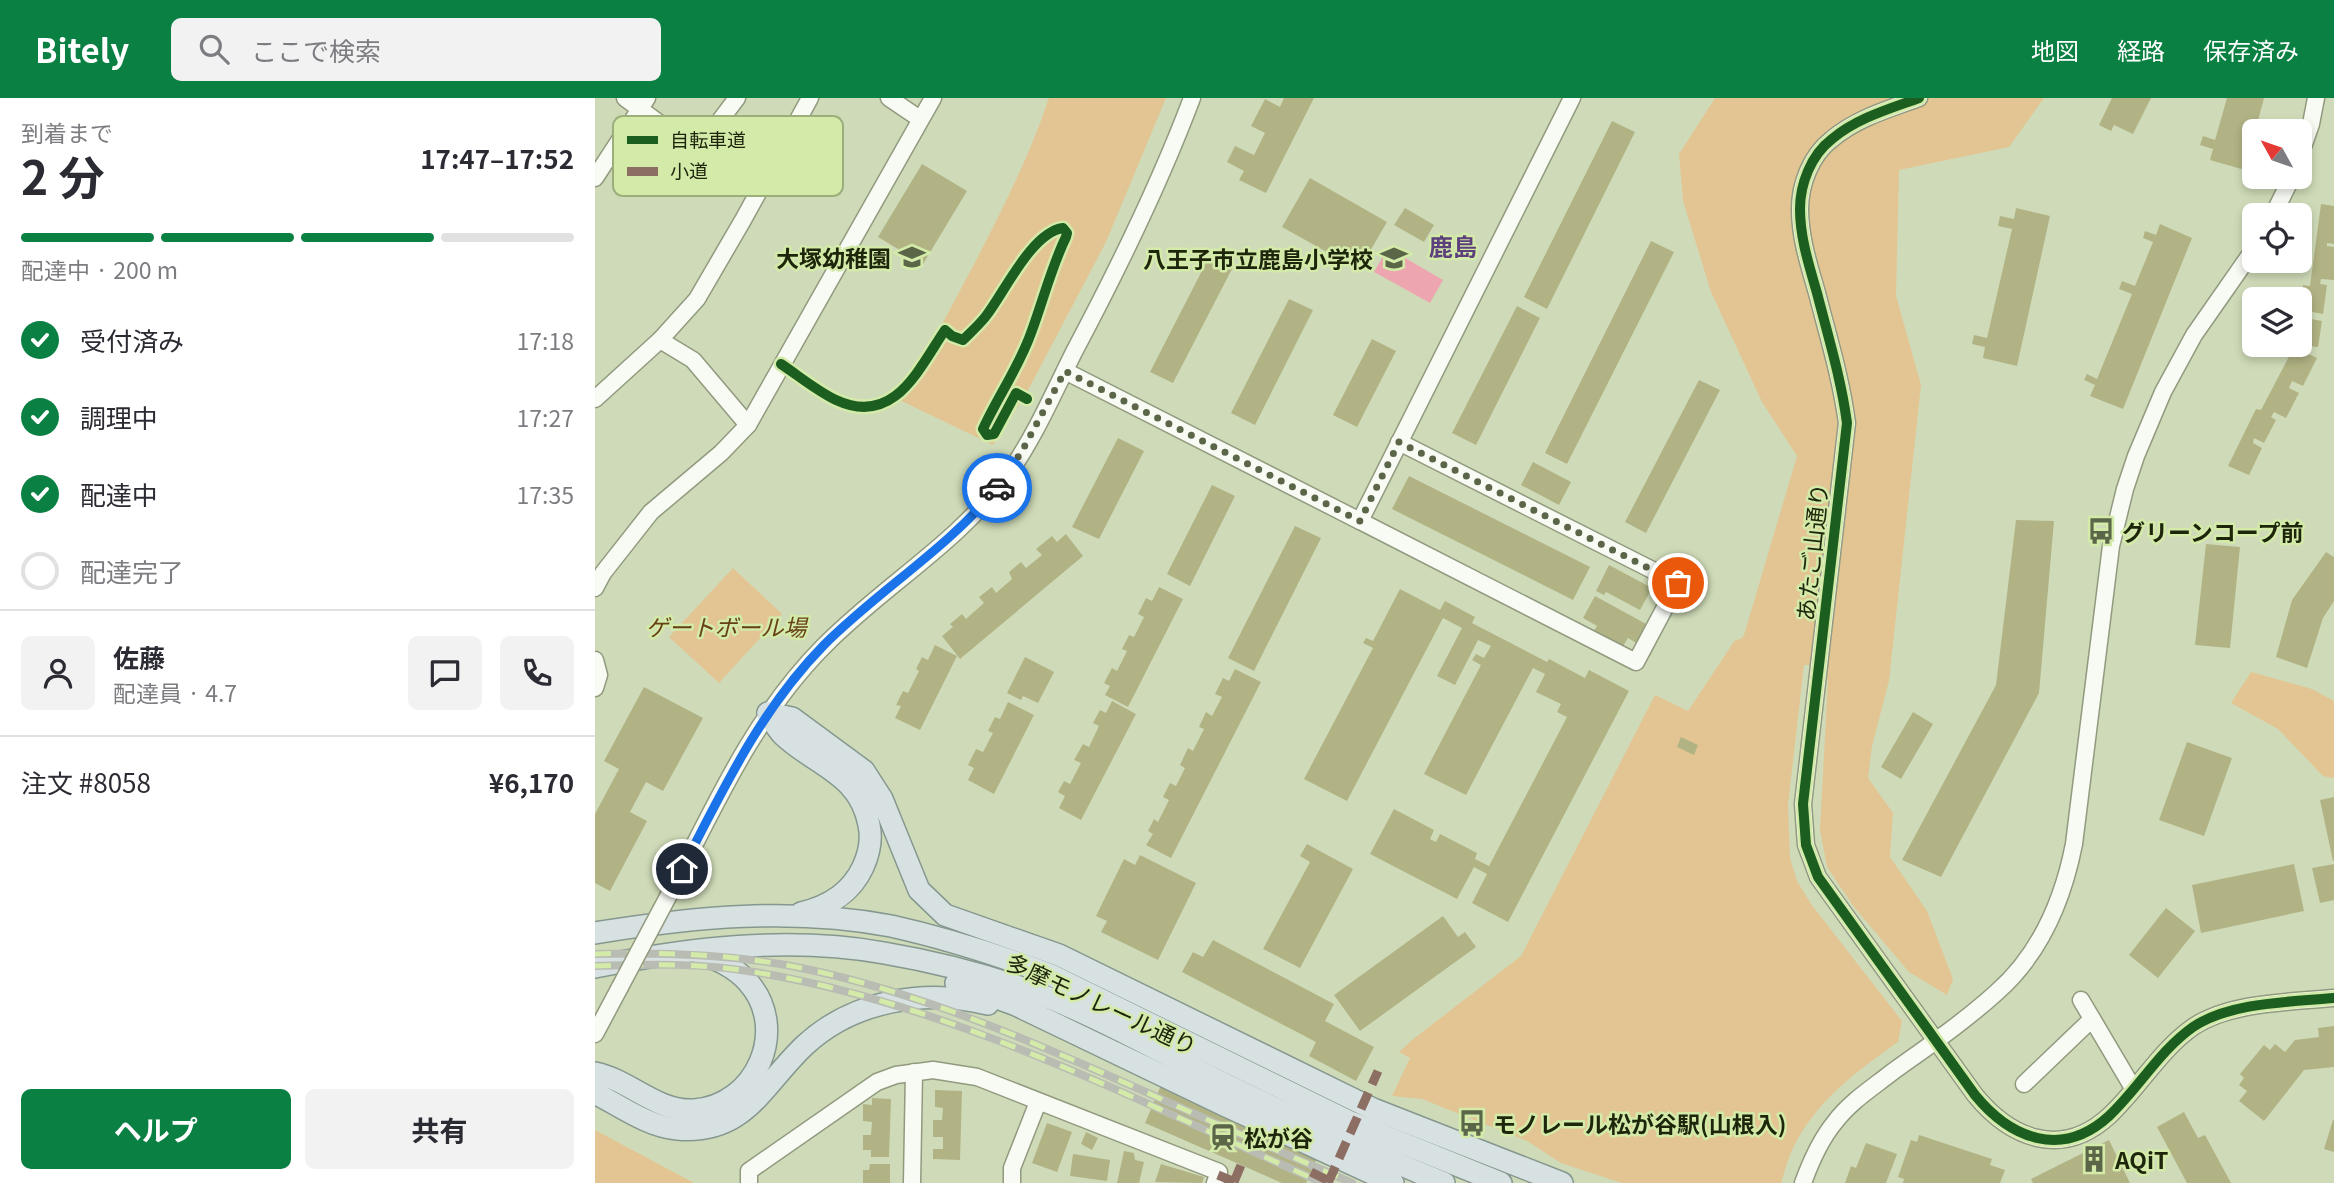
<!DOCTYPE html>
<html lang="ja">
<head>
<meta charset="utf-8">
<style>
	body { margin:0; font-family:Georgia,"Noto Sans JP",serif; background:#f2f2f3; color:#2b2b33; height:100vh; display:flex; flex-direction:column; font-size:26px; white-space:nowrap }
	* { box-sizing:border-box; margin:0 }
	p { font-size:23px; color:#7c7c81 }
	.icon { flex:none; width:38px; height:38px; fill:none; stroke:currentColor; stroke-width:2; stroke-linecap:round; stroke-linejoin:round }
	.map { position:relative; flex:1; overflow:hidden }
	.panel { display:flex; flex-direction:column; background:#fff; width:595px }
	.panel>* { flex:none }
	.needle { width:46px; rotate:310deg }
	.buttons { position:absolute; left:1647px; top:21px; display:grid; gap:14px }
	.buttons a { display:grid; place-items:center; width:70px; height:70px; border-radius:10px; background:#fff; box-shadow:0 4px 10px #0003; font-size:35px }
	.pin { position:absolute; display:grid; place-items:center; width:60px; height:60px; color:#fff; margin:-30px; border:4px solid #fff; border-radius:50%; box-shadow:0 2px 7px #0007 }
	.courier { position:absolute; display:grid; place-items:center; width:70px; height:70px; margin:-35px; border:5px solid #1a73e8; border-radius:50%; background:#fff; color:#222; box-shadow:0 2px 9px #0007 }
	.head em { font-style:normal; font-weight:700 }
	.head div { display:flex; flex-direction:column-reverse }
	.head { display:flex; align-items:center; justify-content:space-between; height:119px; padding:0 21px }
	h1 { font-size:46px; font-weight:700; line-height:52px }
	.bar { display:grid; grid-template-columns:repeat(4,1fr); gap:10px 7px; align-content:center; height:84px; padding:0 21px }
	.bar i { height:9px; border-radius:5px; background:#e1e1e2 }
	.bar .current { background:#0b8043 }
	.bar p { grid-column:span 4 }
	.line { display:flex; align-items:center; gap:18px; padding:0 21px; border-top:2px solid #e1e1e2 }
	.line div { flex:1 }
	.round { display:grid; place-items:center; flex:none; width:74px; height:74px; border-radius:10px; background:#f2f2f3 }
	ol { padding:0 21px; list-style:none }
	li { display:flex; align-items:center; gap:21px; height:77px }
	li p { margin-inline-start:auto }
	li .icon { padding:7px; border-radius:50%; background:#0b8043; color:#fff; stroke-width:4 }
	li:last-child { color:#7c7c81 }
	li i { width:38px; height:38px; border:4px solid #e1e1e2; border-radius:50% }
	.action { display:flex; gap:14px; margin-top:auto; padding:14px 21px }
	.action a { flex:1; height:80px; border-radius:10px; background:#0b8043; color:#fff; font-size:28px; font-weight:700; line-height:80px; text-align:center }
	.action a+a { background:#f2f2f3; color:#2b2b33 }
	header { display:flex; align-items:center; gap:42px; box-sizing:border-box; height:98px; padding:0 35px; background:#0b8043; color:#fff }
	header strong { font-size:33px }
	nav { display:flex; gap:38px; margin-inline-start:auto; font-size:24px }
	.search { width:490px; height:63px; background:#f2f2f3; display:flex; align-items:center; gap:18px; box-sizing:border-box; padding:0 24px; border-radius:10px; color:#7c7c81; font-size:26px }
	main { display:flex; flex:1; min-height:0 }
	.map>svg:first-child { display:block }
</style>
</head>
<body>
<header>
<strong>Bitely</strong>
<div class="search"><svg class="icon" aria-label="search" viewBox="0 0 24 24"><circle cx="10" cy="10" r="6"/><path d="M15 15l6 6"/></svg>ここで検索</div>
<nav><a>地図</a><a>経路</a><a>保存済み</a></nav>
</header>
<main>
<section class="panel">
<div class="head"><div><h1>2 分</h1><p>到着まで</p></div><em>17:47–17:52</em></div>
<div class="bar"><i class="current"></i><i class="current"></i><i class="current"></i><i></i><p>配達中 · 200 m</p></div>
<ol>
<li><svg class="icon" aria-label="check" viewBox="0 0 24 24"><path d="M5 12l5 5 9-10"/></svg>受付済み<p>17:18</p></li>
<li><svg class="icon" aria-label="check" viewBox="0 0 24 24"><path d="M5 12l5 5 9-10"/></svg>調理中<p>17:27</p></li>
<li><svg class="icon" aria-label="check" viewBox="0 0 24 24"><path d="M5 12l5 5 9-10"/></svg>配達中<p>17:35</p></li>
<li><i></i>配達完了</li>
</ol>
<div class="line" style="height:126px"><a class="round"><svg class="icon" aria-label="person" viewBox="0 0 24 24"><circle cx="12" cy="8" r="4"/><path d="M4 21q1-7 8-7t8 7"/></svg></a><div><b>佐藤</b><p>配達員 · 4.7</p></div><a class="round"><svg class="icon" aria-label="chat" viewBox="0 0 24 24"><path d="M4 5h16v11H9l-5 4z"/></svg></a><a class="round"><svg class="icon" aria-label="phone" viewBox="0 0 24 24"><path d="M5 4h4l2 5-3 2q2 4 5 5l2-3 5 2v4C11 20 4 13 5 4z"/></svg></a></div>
<div class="line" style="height:91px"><div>注文 #8058</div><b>¥6,170</b></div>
<div class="action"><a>ヘルプ</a><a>共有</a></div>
</section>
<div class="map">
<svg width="1739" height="1085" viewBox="0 0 1739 1085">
	<rect width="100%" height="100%" fill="#cfdbb8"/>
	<g fill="#e3c593">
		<path d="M454,0H571L511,144L431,296L398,347L294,297C331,263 352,216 376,172C405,116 434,60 454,0Z"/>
		<path d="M1120,0H1449L1414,49L1304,72L1301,198L1326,287L1294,583L1277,648L1273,680L1298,715L1295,759L1332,813L1358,881L1352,897L1314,874L1259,809L1232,769L1225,732L1233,582L1215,567H1209L1193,707L1195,760L1202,783L1216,806L1307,923L1303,944C1262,973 1222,1002 1199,1048C1193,1060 1190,1073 1186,1085H1027L966,1065L932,1043L827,1001L797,998L815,960L804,954L817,942L926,858L1060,597L1093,613L1140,542L1146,541L1149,537L1202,358L1167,304L1116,194L1088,103L1084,56Z"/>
		<path d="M138,470L187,516L124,585L74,539Z"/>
		<path d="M1656,574L1717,591L1739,603V680L1728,678L1683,631L1636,605Z"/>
		<path d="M0,1032L99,1085H0Z"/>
	</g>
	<path fill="#eda6b0" d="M793,150L848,182L835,205L779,174Z"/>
	<g fill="#b1b384">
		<path d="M689,0H719L671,95L644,82L649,73L632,64L640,48L659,57L670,35L656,28L670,1L685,9Z"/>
		<path d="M1517,0H1556L1538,36L1519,27L1516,33L1504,27Z"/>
		<path d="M1632,0H1669L1650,72L1615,62L1618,51L1605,47L1608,38L1620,42Z"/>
		<path d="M1017,23L1040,34L952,211L929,199Z"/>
		<path d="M327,66L372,93L328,166L283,139Z"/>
		<path d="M715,80L792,124L764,172L687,129Z"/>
		<path d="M1726,106L1739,108V146L1732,145V148L1739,149V182L1726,181L1725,186L1732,187L1728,216L1717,214L1716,221L1727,223L1723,249L1712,248L1711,255L1722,260L1708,288L1697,283L1694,290L1704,295L1691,320L1679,314L1676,319L1681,322L1669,345L1659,340L1658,345L1667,350L1654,377L1633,368L1661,311L1666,312L1700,247H1704V212L1708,187L1715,188Z"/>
		<path d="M810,110L839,127L829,144L799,127Z"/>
		<path d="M1421,110L1455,118L1422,268L1388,260L1390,249L1377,246L1379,237L1392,240L1417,131L1403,128L1405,118L1419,121Z"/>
		<path d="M1565,126L1597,140L1528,311L1495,298L1500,287L1489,282L1492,276L1502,281L1537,196L1524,191L1527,183L1540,188L1558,144L1548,140L1550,133L1561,137Z"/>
		<path d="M1056,143L1079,154L972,366L950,355Z"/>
		<path d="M614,159L637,171L578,285L555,274Z"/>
		<path d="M694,201L718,212L660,327L636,315Z"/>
		<path d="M922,208L945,220L881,347L857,335Z"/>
		<path d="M777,241L801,253L762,329L738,317Z"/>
		<path d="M1104,282L1125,292L1051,435L1030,424Z"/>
		<path d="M523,340L549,353L504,441L477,429Z"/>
		<path d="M938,364L976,384L964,407L926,387Z"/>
		<path d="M814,378L995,469L978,502L797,411Z"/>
		<path d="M617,387L640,398L595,488L572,476Z"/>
		<path d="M1421,422L1459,423L1444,595L1346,779L1307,762L1401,587Z"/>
		<path d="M700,428L726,440L659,573L633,560Z"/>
		<path d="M471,436L488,458L365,561L347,538L358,529L355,526L367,516L371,521L389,505L384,499L397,489L401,495L417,481L414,474L426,464L431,470L447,457L441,451L457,438L462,444Z"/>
		<path d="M1611,446L1645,449L1635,550L1600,547Z"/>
		<path d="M1731,454L1739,459V503L1728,520L1712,570L1681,559L1697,502Z"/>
		<path d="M1014,467L1057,490L1045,512L1011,494L1009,497L1001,493Z"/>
		<path d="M564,489L588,501L533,609L510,597L515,588L509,585L517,570L522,573L532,553L527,551L534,537L539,539L549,519L543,516L551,500L557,503Z"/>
		<path d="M805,491L845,512L850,503L880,519L877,525L952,564L954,561L990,580L994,572L1034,593L913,824L877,805L892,776L879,769L862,801L775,756L799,711L839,732L835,741L841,744L845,736L882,755L880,761L894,768L972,619L962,614L966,606L941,594L950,576L938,570L871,697L829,676L886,567L877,562L881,556L889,560L896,548L883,542L860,587L842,578L867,530L848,520L752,703L709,681L778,550L768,545L771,540L778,543Z"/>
		<path d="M1000,498L1053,527L1043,546L1033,540L1027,550L998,534L1002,528L988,520Z"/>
		<path d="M340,547L362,558L325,632L300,620L306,608L301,607L308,593L313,595L324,573L321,571L327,559L333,562Z"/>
		<path d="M430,559L459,574L443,605L428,598L426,602L412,595Z"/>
		<path d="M640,571L666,584L576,760L551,747L558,736L553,733L559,721L563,724L574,702L568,699L575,685L581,688L590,670L585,667L593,650L598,653L609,631L604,629L611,614L617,618L627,599L620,596L628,580L634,583Z"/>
		<path d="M49,589L108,620L68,693L51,684L35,714L52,723L15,793L0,785V716L24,671L9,663Z"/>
		<path d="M517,603L541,616L486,722L464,710L470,698L463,694L469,683L475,686L486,665L479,662L488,646L494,649L504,628L498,625L505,612L511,615Z"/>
		<path d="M413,604L439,617L399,696L373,682L379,670L373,667L381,651L388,654L398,635L393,633L400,619L405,621Z"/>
		<path d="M1318,614L1338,626L1306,681L1286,669Z"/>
		<path d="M1086,639L1103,647L1099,657L1082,649Z"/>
		<path d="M1592,644L1637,660L1609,738L1564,722Z"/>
		<path d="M1739,699V763H1738L1725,702Z"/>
		<path d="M712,746L758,771L705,870L668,851L715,764L705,758Z"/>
		<path d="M545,757L601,785L563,862L506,834L512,823L501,818L529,761L540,767Z"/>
		<path d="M1699,766L1709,813L1606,835L1597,787Z"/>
		<path d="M1739,766V802L1725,805L1717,770Z"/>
		<path d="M1571,810L1600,833L1563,880L1534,857Z"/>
		<path d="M848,818L863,839L870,834L881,849L765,933L739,897Z"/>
		<path d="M618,842L739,906L730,923L779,949L761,983L714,958L721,944L587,874L598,854L608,859Z"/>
		<path d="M1739,928V969L1709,972L1669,1023L1644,1003L1652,993L1644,987L1649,980L1645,976L1669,947L1675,952L1680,946L1690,954L1700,942L1724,939L1723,930Z"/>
		<path d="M567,985L725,1054L711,1085H687L550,1025Z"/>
		<path d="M340,992L367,993L365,1062L338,1061V1051H348V1039H338V1022H347L348,1010L340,1009Z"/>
		<path d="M277,1000L296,1001L294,1059H276V1052H268V1037H276L277,1024L268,1023V1006L277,1007Z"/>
		<path d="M1589,1014L1603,1040L1610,1037L1636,1085H1592L1562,1029Z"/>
		<path d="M1738,1022H1739V1054L1729,1051Z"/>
		<path d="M452,1025L477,1034L462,1074L437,1065Z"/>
		<path d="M491,1034L503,1040L497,1052L486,1046Z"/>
		<path d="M1324,1037L1397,1061L1395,1067L1410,1072L1405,1085H1308L1309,1081L1303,1079L1316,1042L1322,1044Z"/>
		<path d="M1514,1042L1535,1085H1438L1436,1081Z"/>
		<path d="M1271,1045L1302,1056L1291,1085H1250L1256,1068L1261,1070Z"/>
		<path d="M529,1053L539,1055L540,1062L549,1064L544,1085H522Z"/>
		<path d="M478,1056L515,1062L512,1083L475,1078Z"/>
		<path d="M275,1066H295V1085H268V1072H274Z"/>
		<path d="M566,1066L609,1079L607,1085L560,1084Z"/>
	</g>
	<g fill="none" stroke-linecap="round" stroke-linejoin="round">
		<defs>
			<g id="minor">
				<path d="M30,0L102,53L142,0"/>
				<path d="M294,0L325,21"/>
				<path d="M1324,0C1294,11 1262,20 1237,41C1216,57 1205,86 1205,111C1205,140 1214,167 1222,195C1233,238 1246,280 1252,325L1208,706L1211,747L1223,779L1380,997C1416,1041 1467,1061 1514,1018C1544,990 1564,953 1598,929C1635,904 1696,904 1739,900"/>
				<path d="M1704,60L1716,26L1721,0"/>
				<path d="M0,80L52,0"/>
				<path d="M1678,117L1697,79"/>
				<path d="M65,242L98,262L153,327"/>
				<path d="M470,273L765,423L977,0"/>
				<path d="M0,301L65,242L102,201L148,122L215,0"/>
				<path d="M765,423L1041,564L1083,485L804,344"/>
				<path d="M0,490L8,475L56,414L126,355L153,327L338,0"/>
				<path d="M0,562L4,577L0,590"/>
				<path d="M76,793C120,707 160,617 229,548C289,487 364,445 414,375C440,338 459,294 479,254C523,171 564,88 597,0"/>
				<path d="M1486,902L1538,990"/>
				<path d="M0,936L25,889"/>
				<path d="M1429,986L1497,921"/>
				<path d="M154,1085V1073L282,984L301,977L338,972L382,979L624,1074L620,1085"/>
				<path d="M317,1085L319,974"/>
				<path d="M417,1085V1070L443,1004"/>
				<path d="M1208,1085C1216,1063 1225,1042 1240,1024C1255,1004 1277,990 1296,975C1332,949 1369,924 1402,894C1446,855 1468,802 1479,746L1516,448L1530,391L1541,358L1568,294L1599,237L1659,151"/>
			</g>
			<g id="major">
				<path d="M173,615L197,620L269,673L287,701L324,792L350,817L464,857L778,1011L967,1085"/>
				<path d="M173,615C177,622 182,631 188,637C221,668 265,676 274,727C277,741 274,756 268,769C256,795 232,809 206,815"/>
				<path d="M0,835C97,819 199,809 296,828C350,840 403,857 454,876L753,1023L906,1085"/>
				<path d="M0,869C94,850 193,838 289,855C342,864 396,878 447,897C510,922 571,957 632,987C703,1022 775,1054 849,1085"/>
				<path d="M361,885L421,907L629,1007L798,1085"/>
				<path d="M0,975C35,982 61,1014 99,1012C161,1008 195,931 153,884C140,869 121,861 103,854"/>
				<path d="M0,995C25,1008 54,1029 82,1031C150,1037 167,988 209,948C258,902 329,891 393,906"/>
			</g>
		</defs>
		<use href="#minor" stroke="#919a7e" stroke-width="19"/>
		<use href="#major" stroke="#85988f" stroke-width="24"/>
		<use href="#minor" stroke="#f8faf4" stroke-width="16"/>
		<use href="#major" stroke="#d8e1e1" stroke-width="21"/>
		<defs>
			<g id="rail">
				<path d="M0,856C70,854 142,856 211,871C330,896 443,946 553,995C621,1026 689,1055 757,1085"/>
				<path d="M0,868C52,866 107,865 159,874C359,906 544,1004 728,1085"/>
			</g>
		</defs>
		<use href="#rail" stroke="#b9bcb3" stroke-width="8"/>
		<use href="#rail" stroke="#d3eaa9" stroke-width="5" stroke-dasharray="16" stroke-linecap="butt"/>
		<defs>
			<path id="minor-bridge" d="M25,889L76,793"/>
		</defs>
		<use href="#minor-bridge" stroke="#919a7e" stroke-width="19" stroke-linecap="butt"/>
		<use href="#minor-bridge" stroke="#f8faf4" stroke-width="16"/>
		<g stroke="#8d6e63" stroke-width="9" stroke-dasharray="18 9" stroke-linecap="butt">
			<path d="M716,1074L734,1083"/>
			<path d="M623,1077L642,1085"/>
			<path d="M639,1084L646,1067"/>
			<path d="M733,1085L783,973"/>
		</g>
		<defs>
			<g id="cycleway">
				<path d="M1324,0C1294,11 1262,20 1237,41C1216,57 1205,86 1205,111C1205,140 1214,167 1222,195C1233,238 1246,280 1252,325L1208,706L1211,747L1223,779L1380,997C1416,1041 1467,1061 1514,1018C1544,990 1564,953 1598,929C1635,904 1696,904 1739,900"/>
				<path d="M186,266C204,278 222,293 241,302C299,329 323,272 350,232L357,238L368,242C376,234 384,227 391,218C409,195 437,134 468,130L472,135L471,139C456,170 448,203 436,235C424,269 403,298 388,331L392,337L399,336L421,295L432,301"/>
			</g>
		</defs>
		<use href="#cycleway" stroke="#d3eaa9" stroke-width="15"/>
		<use href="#cycleway" stroke="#1b5e20" stroke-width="10"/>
	</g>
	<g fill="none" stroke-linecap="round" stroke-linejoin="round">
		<path stroke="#5b6548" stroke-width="7" stroke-dasharray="0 12.6" d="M402,390L427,353L470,273L765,423L804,344L1083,485"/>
		<path stroke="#1a73e8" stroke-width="9" d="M87,771C128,692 165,612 229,547C284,492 352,451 402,390"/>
	</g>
	<defs>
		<symbol id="school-bare" viewBox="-9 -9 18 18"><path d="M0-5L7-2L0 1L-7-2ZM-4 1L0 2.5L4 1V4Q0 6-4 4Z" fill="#5b6548" stroke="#d3eaa9" stroke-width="2.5" paint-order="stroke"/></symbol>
		<symbol id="bus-bare" viewBox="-9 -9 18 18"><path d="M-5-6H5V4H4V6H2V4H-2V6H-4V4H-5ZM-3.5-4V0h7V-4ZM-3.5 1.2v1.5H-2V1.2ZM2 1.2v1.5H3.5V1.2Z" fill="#5b6548" stroke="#d3eaa9" stroke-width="2.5" paint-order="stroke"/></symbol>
		<symbol id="station-bare" viewBox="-9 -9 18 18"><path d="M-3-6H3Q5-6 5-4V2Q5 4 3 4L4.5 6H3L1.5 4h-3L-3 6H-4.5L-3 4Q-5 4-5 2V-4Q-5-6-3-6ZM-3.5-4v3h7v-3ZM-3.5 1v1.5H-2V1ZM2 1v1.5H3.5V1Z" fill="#5b6548" stroke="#d3eaa9" stroke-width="2.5" paint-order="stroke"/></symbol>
		<symbol id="building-bare" viewBox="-9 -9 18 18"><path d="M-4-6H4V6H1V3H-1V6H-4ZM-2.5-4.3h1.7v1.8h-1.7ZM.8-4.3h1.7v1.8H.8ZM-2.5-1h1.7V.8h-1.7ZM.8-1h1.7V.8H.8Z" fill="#5b6548" stroke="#d3eaa9" stroke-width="2.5" paint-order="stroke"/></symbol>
	</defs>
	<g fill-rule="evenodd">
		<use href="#school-bare" x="298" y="140" width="38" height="38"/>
		<use href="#school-bare" x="780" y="141" width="38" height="38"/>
		<use href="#bus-bare" x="1487" y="414" width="38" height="38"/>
		<use href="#bus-bare" x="858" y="1006" width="38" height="38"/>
		<use href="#station-bare" x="609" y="1020" width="38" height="38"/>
		<use href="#building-bare" x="1480" y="1042" width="38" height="38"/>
	</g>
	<g text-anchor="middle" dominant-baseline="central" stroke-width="5" stroke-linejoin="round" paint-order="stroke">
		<g font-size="23" font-weight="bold" fill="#1d250b" stroke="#d3eaa9" text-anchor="start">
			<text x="296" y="159" text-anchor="end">大塚幼稚園</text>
			<text x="778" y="160" text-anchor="end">八王子市立鹿島小学校</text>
			<text x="1527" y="433">グリーンコープ前</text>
			<text x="898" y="1025">モノレール松が谷駅(山根入)</text>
			<text x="649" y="1039">松が谷</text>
			<text x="1520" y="1061">AQiT</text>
		</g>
		<g font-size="23" fill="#1d250b" stroke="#d3eaa9">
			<text transform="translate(1216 454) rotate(-84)">あたご山通り</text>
			<text transform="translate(507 905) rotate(25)">多摩モノレール通り</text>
		</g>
		<g font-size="23" font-style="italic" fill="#674017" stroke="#d3eaa9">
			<text x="131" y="528">ゲートボール場</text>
		</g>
		<g font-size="24" font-weight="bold" fill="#5c407c" stroke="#d3eaa9">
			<text x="858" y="147">鹿島</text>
		</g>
	</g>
	<rect x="18" y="18" width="230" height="80" rx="10" fill="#d3eaa9" stroke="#9caf7a" stroke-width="2"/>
	<rect x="32" y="38" width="31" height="8" fill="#1b5e20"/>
	<rect x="32" y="69" width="31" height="9" fill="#8d6e63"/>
	<g font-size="19" fill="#1d250b">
		<text x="75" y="49">自転車道</text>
		<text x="75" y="80">小道</text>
	</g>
</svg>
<div class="buttons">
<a><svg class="needle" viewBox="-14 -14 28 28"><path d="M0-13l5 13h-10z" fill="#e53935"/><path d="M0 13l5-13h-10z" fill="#7c7c81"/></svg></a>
<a><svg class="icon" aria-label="locate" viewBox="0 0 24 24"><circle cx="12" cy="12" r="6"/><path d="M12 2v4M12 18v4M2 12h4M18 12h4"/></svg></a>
<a><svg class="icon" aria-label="layers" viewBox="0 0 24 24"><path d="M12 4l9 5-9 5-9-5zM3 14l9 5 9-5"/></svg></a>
</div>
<div class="pin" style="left:1083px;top:485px;background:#ea580c"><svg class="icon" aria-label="bag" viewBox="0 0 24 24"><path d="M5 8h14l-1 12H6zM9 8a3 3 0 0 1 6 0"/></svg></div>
<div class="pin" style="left:87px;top:771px;background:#1f2937"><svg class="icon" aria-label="home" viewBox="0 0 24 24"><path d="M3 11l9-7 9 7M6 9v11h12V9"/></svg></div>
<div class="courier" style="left:402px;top:390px"><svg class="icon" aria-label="car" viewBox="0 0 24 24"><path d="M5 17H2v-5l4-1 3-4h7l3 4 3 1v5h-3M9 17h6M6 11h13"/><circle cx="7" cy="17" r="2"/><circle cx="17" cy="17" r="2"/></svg></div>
</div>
</main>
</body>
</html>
